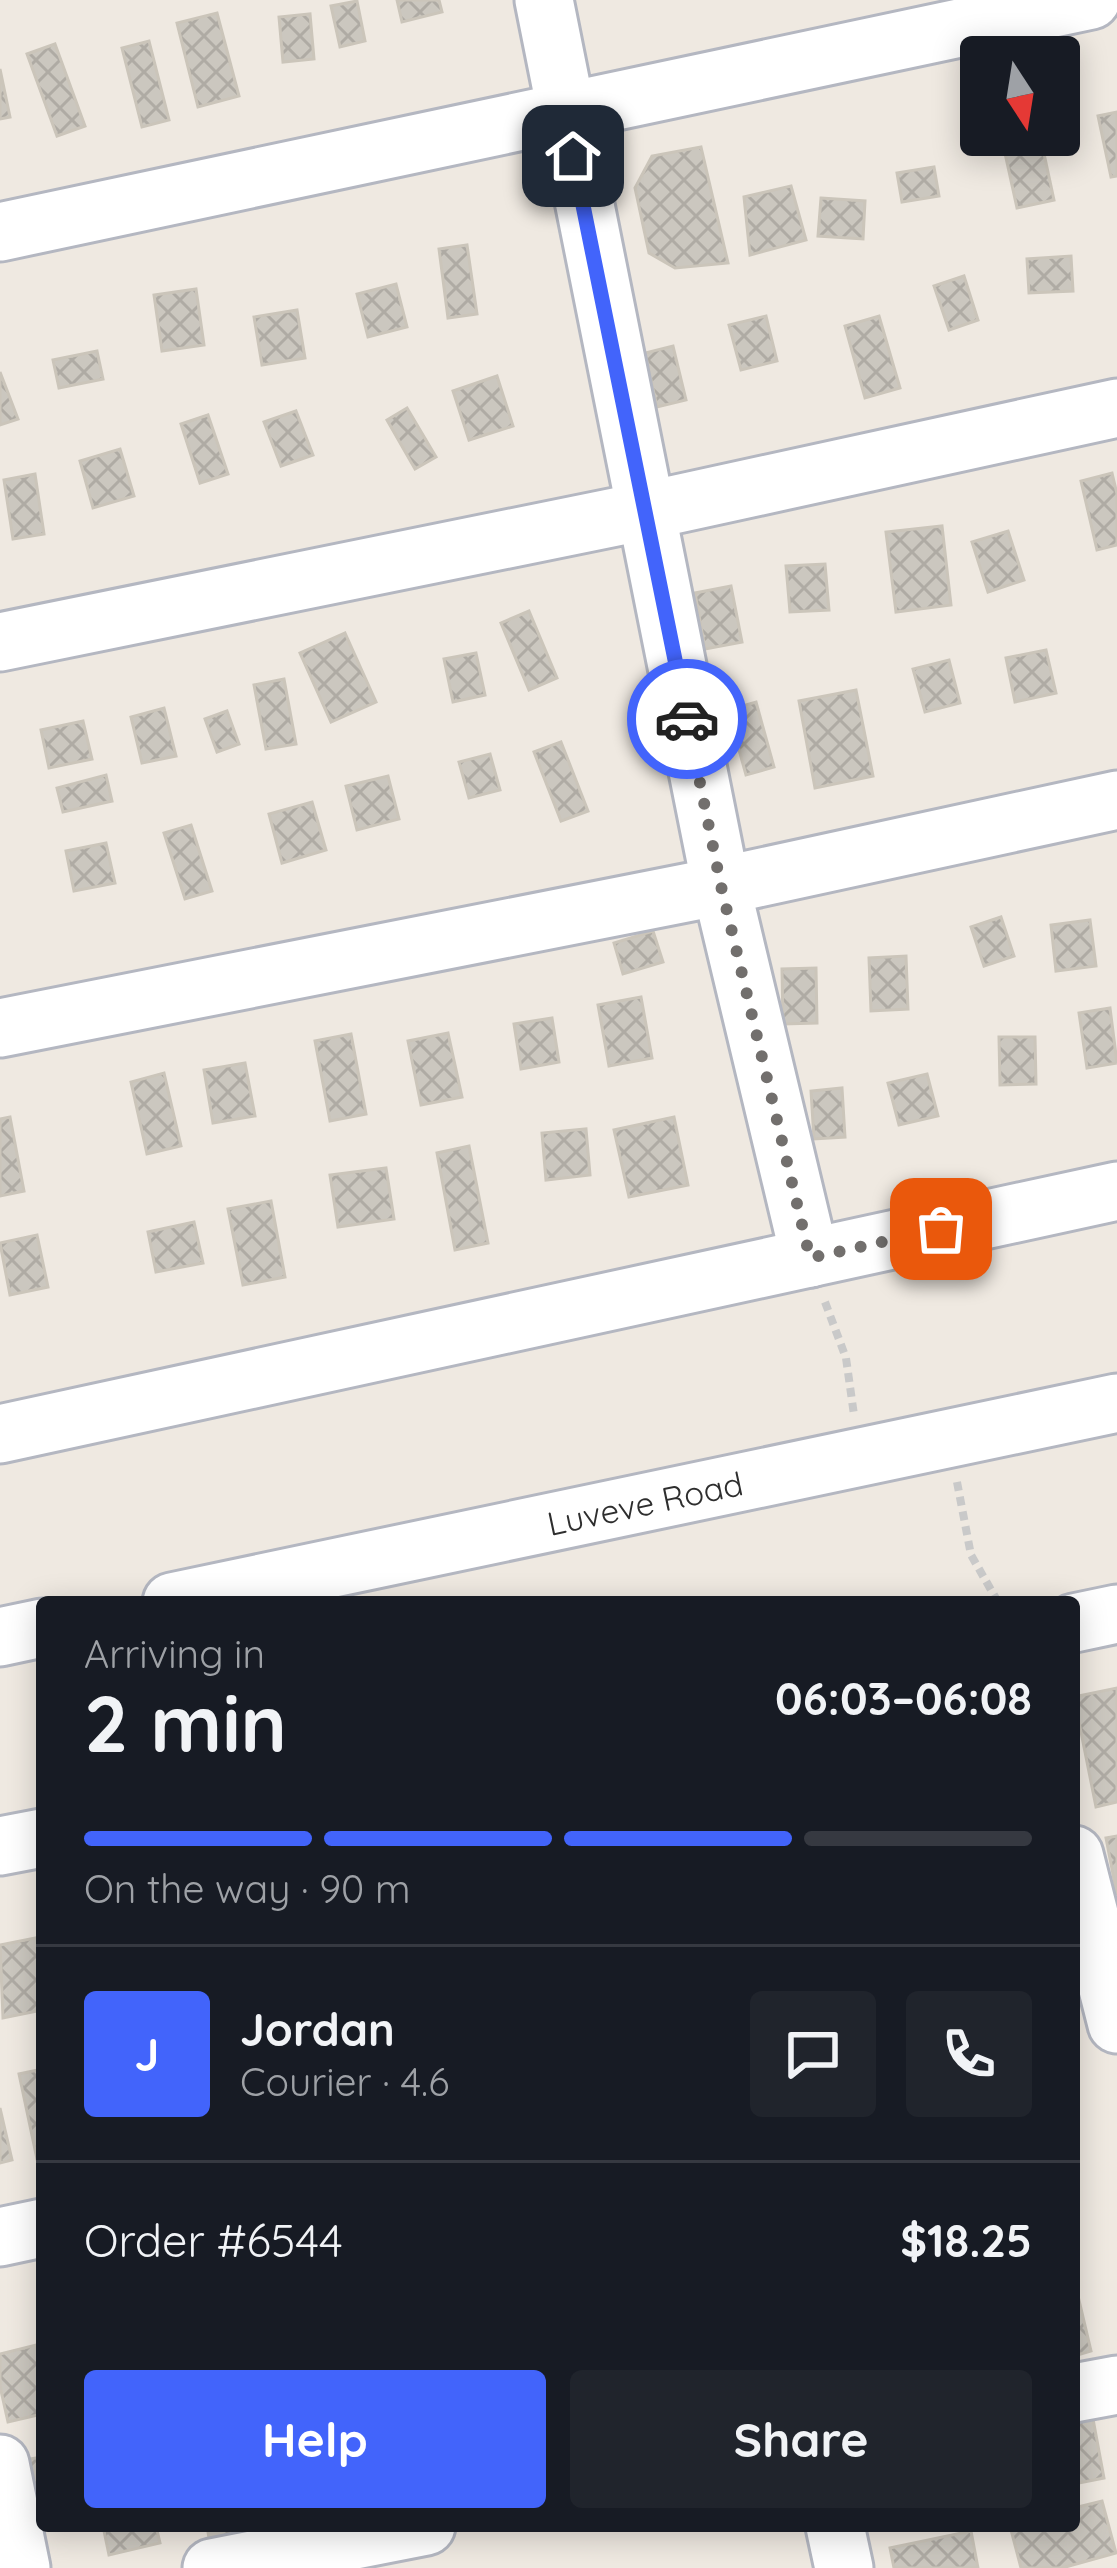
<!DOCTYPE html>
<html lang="en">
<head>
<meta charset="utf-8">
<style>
	body { margin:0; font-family:Quicksand,sans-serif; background:#20242c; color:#f1f3f6; height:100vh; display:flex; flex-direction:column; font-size:45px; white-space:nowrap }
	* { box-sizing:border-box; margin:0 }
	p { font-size:39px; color:#9ea1a6 }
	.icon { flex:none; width:66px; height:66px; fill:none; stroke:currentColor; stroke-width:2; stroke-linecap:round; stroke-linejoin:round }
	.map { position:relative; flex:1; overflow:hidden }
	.details { position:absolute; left:36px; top:1596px; width:1044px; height:936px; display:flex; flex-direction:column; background:#171b24; border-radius:12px; box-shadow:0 6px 30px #0003 }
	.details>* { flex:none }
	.needle { width:78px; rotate:168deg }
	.controls { position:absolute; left:960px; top:36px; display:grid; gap:24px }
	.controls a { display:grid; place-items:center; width:120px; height:120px; border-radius:12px; background:#171b24; box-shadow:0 6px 30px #0003; font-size:60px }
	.pin { position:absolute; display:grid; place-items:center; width:102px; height:102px; color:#fff; margin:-51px; border-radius:24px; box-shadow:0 6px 18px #0006 }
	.courier { position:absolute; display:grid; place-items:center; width:120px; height:120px; margin:-60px; border:9px solid #4264fb; border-radius:50%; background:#fff; color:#222; box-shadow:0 3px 15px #0007 }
	.overview em { font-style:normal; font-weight:800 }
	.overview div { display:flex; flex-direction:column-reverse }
	.overview { display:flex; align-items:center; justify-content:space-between; height:204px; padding:0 48px }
	h1 { font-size:78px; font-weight:800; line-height:90px }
	.bar { display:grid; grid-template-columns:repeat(4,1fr); gap:18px 12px; align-content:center; height:144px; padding:0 48px }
	.bar i { height:15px; border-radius:9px; background:#363941 }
	.bar .on { background:#4264fb }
	.bar p { grid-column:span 4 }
	.line { display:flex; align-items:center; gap:30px; padding:0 48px; border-top:3px solid #363941 }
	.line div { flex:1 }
	.round { display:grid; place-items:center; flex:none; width:126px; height:126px; border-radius:12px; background:#20242c }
	.cta { display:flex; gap:24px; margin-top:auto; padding:24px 48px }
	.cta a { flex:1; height:138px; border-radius:12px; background:#4264fb; color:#fff; font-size:48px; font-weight:800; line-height:138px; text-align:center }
	.cta a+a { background:#20242c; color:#f1f3f6 }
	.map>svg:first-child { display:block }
</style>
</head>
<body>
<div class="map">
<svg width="1117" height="2568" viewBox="0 0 1117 2568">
	<defs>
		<pattern id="building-cross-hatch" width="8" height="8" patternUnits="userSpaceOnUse" patternTransform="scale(3)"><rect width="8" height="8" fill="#cbc7bf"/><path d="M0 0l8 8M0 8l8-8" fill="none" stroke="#afaba4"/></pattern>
	</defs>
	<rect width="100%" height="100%" fill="#efe9e1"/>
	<g fill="url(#building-cross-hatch)" stroke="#cbc5ba" stroke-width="3">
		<path d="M397,0H439L442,12L402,22Z"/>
		<path d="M357,1L365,41L340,47L331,6Z"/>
		<path d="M217,13L239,96L198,107L177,23Z"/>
		<path d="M310,14L314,59L283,62L279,17Z"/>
		<path d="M149,41L169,120L142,127L122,48Z"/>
		<path d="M55,44L85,126L57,136L27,54Z"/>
		<path d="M0,69L10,117L0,119Z"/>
		<path d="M1117,112V176L1111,177L1098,116Z"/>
		<path d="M1001,135H1040L1054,200L1017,208Z"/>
		<path d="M701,147L728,263L675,268L649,253L635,188L652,156Z"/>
		<path d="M934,167L939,196L902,202L897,173Z"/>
		<path d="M791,186L806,240L750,255L744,197Z"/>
		<path d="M821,198L865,201L863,239L818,236Z"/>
		<path d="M467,245L477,314L448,318L439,249Z"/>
		<path d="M1071,256L1073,291L1029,293L1027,259Z"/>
		<path d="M964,276L978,320L949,330L934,286Z"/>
		<path d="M396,284L407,327L368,337L357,294Z"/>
		<path d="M196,289L204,345L162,351L154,295Z"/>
		<path d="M297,310L305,358L262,365L254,317Z"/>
		<path d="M766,316L777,361L741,370L729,325Z"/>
		<path d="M879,316L900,388L865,398L845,326Z"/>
		<path d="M673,346L686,400L657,407L645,353Z"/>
		<path d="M97,351L103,379L59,388L53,360Z"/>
		<path d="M0,372L18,419L0,425Z"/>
		<path d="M497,376L513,426L469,440L453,391Z"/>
		<path d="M407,408L436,457L415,469L387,420Z"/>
		<path d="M296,411L313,455L281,466L264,422Z"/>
		<path d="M208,415L228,474L200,483L181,424Z"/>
		<path d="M120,449L134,496L93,508L80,461Z"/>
		<path d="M1112,473L1117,494V545L1097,550L1081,481Z"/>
		<path d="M35,474L44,534L13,539L4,480Z"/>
		<path d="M942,526L951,605L896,612L886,532Z"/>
		<path d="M1008,531L1024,580L988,592L972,542Z"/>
		<path d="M825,564L829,610L790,612L786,566Z"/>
		<path d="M731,586L742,642L705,649L695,593Z"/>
		<path d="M529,611L557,678L529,690L501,623Z"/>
		<path d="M345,633L376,702L331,722L300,653Z"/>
		<path d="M1046,650L1056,693L1015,702L1006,658Z"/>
		<path d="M476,653L485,695L453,702L444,659Z"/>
		<path d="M949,660L960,703L925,712L913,669Z"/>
		<path d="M284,679L296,744L266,749L254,685Z"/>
		<path d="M856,690L873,776L815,788L799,701Z"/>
		<path d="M756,702L774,767L746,775L728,710Z"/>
		<path d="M164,708L176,756L142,763L131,717Z"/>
		<path d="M227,711L239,744L217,752L205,719Z"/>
		<path d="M83,721L92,759L49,768L41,730Z"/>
		<path d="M561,742L588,811L561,821L534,752Z"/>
		<path d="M490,754L500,790L469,798L459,762Z"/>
		<path d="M106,775L112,801L63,812L57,788Z"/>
		<path d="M388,776L399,819L357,830L346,786Z"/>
		<path d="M312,802L326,850L282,863L269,814Z"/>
		<path d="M191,825L212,891L185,899L164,833Z"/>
		<path d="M106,843L115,883L74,891L66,851Z"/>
		<path d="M1001,917L1014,956L984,966L971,927Z"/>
		<path d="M1090,920L1096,966L1056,971L1051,925Z"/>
		<path d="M653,931L663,962L623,974L614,943Z"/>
		<path d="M906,956L908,1009L871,1011L869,958Z"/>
		<path d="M816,968L817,1023L783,1024L782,969Z"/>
		<path d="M641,997L652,1058L609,1066L598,1005Z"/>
		<path d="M1110,1008L1117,1063L1087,1068L1079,1013Z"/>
		<path d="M552,1018L559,1062L521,1069L514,1024Z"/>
		<path d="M448,1033L462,1097L421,1105L408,1041Z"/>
		<path d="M351,1034L366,1114L330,1121L315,1041Z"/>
		<path d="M999,1037H1035L1036,1084L1000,1085Z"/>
		<path d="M245,1063L255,1116L213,1123L204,1070Z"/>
		<path d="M164,1073L181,1146L147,1154L131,1082Z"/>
		<path d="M927,1074L938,1116L899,1125L888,1083Z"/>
		<path d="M842,1088L845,1137L814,1139L811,1091Z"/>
		<path d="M10,1117L24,1191L0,1196V1119Z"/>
		<path d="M674,1117L688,1185L629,1197L614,1130Z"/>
		<path d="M586,1129L590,1175L546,1180L542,1133Z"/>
		<path d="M469,1146L488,1243L455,1250L437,1153Z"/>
		<path d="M386,1168L394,1219L338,1227L330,1175Z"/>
		<path d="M271,1201L285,1277L243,1285L228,1209Z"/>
		<path d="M194,1222L203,1263L156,1272L148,1232Z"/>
		<path d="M37,1235L48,1287L10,1295L0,1243Z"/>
		<path d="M1117,1688V1802L1096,1807L1074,1697Z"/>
		<path d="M1117,1836V1895L1106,1838Z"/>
		<path d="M40,1937L42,2010L3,2018L0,1945Z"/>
		<path d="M42,2069V2158L37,2159L19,2074Z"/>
		<path d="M0,2108L12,2160L0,2163Z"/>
		<path d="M1074,2279L1091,2351L1074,2356Z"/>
		<path d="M36,2345L42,2372V2414L8,2422L0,2386V2354Z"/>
		<path d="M1093,2419L1104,2478L1074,2484V2423Z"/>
		<path d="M42,2457V2518L28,2520L18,2461Z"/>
		<path d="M1102,2501L1116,2553L1062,2568H1021L1010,2526H1074V2508Z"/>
		<path d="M103,2526H156L160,2543L109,2555Z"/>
		<path d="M207,2526H250L251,2530L209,2538Z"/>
		<path d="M971,2531L978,2568H894L890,2548Z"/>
	</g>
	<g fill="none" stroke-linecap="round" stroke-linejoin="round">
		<defs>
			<g id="minor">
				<path d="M544,0L721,886L810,1258"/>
				<path d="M0,232L1091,0"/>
				<path d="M0,642L645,511L1117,408"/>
				<path d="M0,1028L721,886L1117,800"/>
				<path d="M0,1434L1117,1191"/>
				<path d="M172,1602L1117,1403"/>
				<path d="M1074,1623L1117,1614"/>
				<path d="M0,1637L42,1628"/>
				<path d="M0,1846L42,1838"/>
				<path d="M1074,1855L1117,2024"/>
				<path d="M0,2237L42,2228"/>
				<path d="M1074,2393L1117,2385"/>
				<path d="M0,2464L21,2568"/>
				<path d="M835,2526L844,2568"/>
				<path d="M212,2568L426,2526"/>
			</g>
		</defs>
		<use href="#minor" stroke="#b4b7c1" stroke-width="63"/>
		<g stroke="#c9c9c9" stroke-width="8" stroke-dasharray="9 6" stroke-linecap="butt">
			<path d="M825,1302L846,1358L854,1415"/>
			<path d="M957,1482L971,1555L998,1602"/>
		</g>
		<use href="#minor" stroke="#fff" stroke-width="57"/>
	</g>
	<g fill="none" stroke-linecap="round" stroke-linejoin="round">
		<path stroke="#726f6d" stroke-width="12" stroke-dasharray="0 21.6" d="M687,719L721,886L810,1258L941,1229"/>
		<path stroke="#4264fb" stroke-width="15" d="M573,156L687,719"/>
	</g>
	<g text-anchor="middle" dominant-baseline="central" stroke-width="9" stroke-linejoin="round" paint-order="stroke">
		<g font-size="33" fill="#2e2e2e" stroke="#fff">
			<text transform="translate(645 1503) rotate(-12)">Luveve Road</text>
		</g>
	</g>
</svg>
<div class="controls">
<a><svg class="needle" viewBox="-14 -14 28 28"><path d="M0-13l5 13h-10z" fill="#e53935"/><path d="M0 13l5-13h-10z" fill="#9ea1a6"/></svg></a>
</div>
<div class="pin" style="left:941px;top:1229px;background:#ea580c"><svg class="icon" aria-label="bag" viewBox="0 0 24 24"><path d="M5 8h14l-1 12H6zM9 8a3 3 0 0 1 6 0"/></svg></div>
<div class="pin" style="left:573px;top:156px;background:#1f2937"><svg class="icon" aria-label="home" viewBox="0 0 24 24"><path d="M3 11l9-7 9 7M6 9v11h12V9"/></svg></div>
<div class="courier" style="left:687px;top:719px"><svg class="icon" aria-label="car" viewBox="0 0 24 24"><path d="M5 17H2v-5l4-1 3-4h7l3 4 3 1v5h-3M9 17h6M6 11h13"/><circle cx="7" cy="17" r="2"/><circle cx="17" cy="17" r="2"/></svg></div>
<section class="details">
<div class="overview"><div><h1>2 min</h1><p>Arriving in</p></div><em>06:03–06:08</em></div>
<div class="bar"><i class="on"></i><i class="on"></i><i class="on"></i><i></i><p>On the way · 90 m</p></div>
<div class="line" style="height:216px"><b class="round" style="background:#4264fb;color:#fff">J</b><div><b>Jordan</b><p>Courier · 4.6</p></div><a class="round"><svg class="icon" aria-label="chat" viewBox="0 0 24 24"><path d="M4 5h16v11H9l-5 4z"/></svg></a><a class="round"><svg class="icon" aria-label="phone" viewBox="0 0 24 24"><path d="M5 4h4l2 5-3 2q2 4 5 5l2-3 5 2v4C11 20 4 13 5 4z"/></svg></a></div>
<div class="line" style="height:156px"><div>Order #6544</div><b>$18.25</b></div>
<div class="cta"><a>Help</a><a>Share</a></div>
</section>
</div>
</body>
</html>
